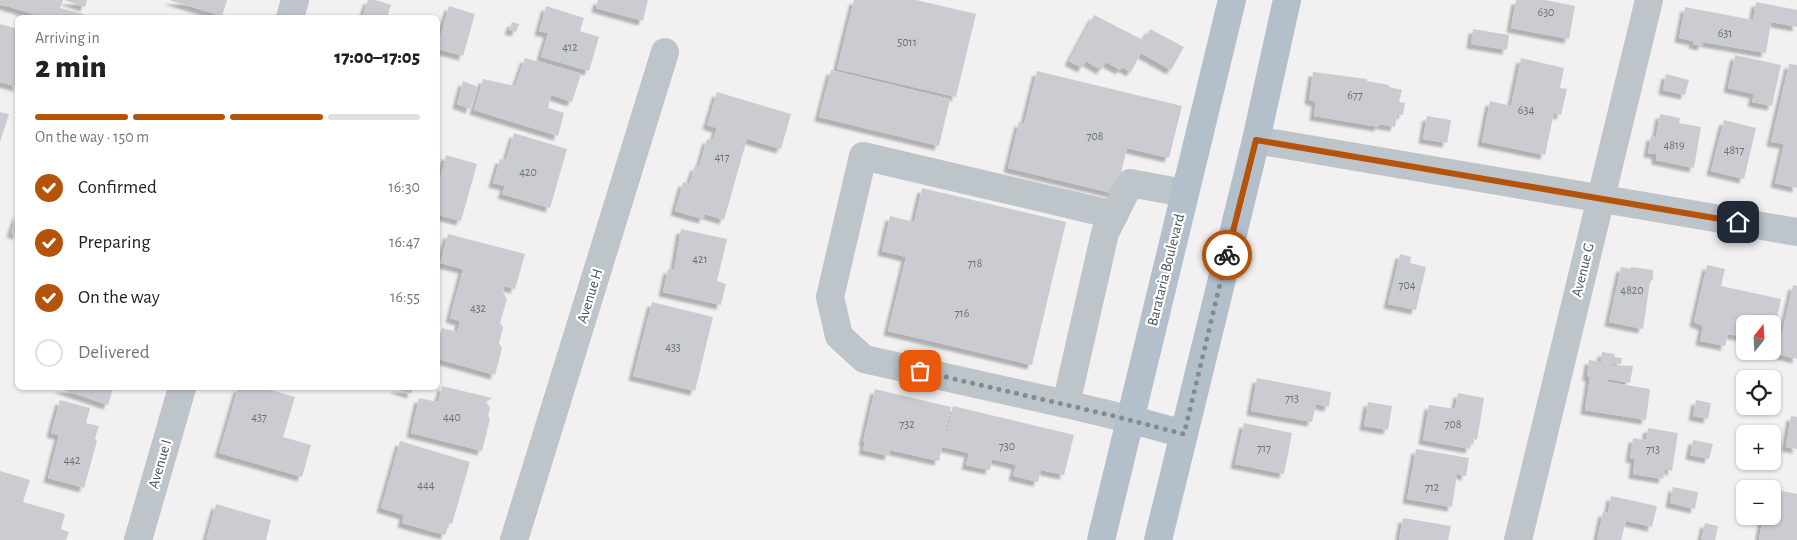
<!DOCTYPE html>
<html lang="en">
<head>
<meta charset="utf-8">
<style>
	body { margin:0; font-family:"Alegreya Sans",sans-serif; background:#f2f2f2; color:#222; height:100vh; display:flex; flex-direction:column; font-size:19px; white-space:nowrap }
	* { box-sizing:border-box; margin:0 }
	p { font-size:16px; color:#767676 }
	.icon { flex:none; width:28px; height:28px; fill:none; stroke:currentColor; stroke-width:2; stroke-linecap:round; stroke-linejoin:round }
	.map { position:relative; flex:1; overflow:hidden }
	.details { position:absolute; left:15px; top:15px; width:425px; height:375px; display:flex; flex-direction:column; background:#fff; border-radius:8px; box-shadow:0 1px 4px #0004 }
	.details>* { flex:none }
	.needle { width:32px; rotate:18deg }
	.controls { position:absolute; left:1736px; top:315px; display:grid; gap:10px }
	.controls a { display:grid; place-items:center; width:45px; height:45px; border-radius:8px; background:#fff; box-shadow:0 1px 4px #0004; font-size:25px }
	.pin { position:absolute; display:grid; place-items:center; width:42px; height:42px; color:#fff; margin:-21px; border-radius:10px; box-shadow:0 2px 8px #0006 }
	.courier { position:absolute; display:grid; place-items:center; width:50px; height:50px; margin:-25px; border:4px solid #b45309; border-radius:50%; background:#fff; color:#222; box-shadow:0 1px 6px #0007 }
	.head em { font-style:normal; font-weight:800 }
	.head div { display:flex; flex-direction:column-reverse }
	.head { display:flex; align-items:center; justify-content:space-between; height:85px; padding:0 20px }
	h1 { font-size:32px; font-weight:800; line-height:38px }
	.bar { display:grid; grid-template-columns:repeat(4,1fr); gap:8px 5px; align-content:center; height:60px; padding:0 20px }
	.bar i { height:6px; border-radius:4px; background:#e0e0e0 }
	.bar .on { background:#b45309 }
	.bar p { grid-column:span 4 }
	ol { padding:0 20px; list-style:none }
	li { display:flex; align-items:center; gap:15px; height:55px }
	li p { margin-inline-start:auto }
	li .icon { padding:5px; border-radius:50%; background:#b45309; color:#fff; stroke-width:4 }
	li:last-child { color:#767676 }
	li i { width:28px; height:28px; border:2px solid #e0e0e0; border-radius:50% }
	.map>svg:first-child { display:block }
</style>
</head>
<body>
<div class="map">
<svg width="1797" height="540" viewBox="0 0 1797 540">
	<defs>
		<filter id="shadow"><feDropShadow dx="-4.5" dy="4.5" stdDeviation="1" flood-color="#0004"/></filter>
	</defs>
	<rect width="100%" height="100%" fill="#f2f0f0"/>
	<g fill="#cbccd1" filter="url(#shadow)">
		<path d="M0,0H63L60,8L83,14L82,18H46L0,4Z"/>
		<path d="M64,0H87L85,7Z"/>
		<path d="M169,0H227L222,16Z"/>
		<path d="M368,0H375L391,5L387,18H362Z"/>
		<path d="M598,0H648L643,21L596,8Z"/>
		<path d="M854,0H916L976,14L956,97L837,69Z"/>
		<path d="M1516,0H1545L1575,6L1569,39L1511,28Z"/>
		<path d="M1756,2L1797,10V27L1771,22L1766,53L1703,42L1702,46L1693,44L1694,41L1679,38L1685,7L1753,20Z"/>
		<path d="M449,6L475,14L463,56L438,49V44Z"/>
		<path d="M546,6L584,18L580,31L599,37L589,71L541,57L548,33L539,31Z"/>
		<path d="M1094,15L1143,40L1150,29L1184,47L1171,70L1141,53L1131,72L1122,67L1120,70L1106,62L1101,70L1086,61L1082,68L1069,61Z"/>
		<path d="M512,22L519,24L516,32L509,30Z"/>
		<path d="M0,24L18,29V87L0,82Z"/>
		<path d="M1473,29L1509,35L1507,50L1471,44Z"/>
		<path d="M1735,55L1781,65L1772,106L1752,102L1754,94L1728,88Z"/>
		<path d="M525,58L581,74L572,102L551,95L548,108L564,113L558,136L474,110L483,79L515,86Z"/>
		<path d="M1521,58L1564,68L1560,88L1567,89L1561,115L1554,113L1545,155L1482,142L1490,101L1511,106Z"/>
		<path d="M1789,64L1797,65V188L1775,183L1784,144L1771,142Z"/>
		<path d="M831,70L950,99L939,146L819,117Z"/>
		<path d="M1037,71L1182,106L1169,158L1127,148L1116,194L1008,168L1019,122L1024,124Z"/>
		<path d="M1313,72L1367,79V81L1389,85V87L1402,90L1399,102L1405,103L1403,115L1397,114L1395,127L1379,124V127L1314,116L1316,102L1309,100Z"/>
		<path d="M1666,74L1689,80L1685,95L1663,90Z"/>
		<path d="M463,81L478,87L470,109L457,104Z"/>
		<path d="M717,92L791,114L781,149L747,139L724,220L705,214L703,219L675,211L683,182L689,184L695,166L699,167L707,139L713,140L717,128L707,125Z"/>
		<path d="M0,112L9,114L0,142Z"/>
		<path d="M1660,114L1680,118L1679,123L1701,127L1694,168L1656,160V154L1648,153L1651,136L1656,137Z"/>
		<path d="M1427,116L1451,120L1447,143L1423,139Z"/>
		<path d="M1724,120L1756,128L1744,179L1711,171Z"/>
		<path d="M514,133L567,149L550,208L502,194L505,186L493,183L500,159L506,160Z"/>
		<path d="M446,155L477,164L461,221L438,215V187Z"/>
		<path d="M922,188L1066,222L1032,365L888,331L906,257L882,251L890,216L914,222Z"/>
		<path d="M17,214H18V235L11,233Z"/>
		<path d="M681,229L727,239L717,281L726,284L721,305L663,292L668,269L674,270Z"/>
		<path d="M448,234L525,254L515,289L504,286L503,292L507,299L500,323L503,327L499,343L502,348L495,375L438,359V345L442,328L457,332L460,321L450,318L463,269L440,263Z"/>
		<path d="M1400,254L1411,257L1410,263L1426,267L1416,310L1388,304Z"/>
		<path d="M1707,265L1725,269L1721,286L1781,299L1773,336L1772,324H1745V337L1728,334L1725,346L1700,341L1703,326L1694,322Z"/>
		<path d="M1621,267L1631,269V267L1653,270V279L1650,282L1643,329L1609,322Z"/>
		<path d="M1793,285L1797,286V359L1777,354Z"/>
		<path d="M652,302L713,317L695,391L633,376Z"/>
		<path d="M1602,352L1615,354L1614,357L1622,358L1621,364L1613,363V365L1633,366L1630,383L1608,379V382L1650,389L1646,420L1585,410L1590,377L1587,376L1589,360L1601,362Z"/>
		<path d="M1257,378L1331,392L1329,407L1316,404L1312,422L1251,411Z"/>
		<path d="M442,386L492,398L486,402L490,408L488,416L490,419L482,451L411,433L419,398L438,402Z"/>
		<path d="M58,388H113L108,405Z"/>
		<path d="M238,388H264L295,397L283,437L311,445L302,477L219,453Z"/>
		<path d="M393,388H413L411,394Z"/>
		<path d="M875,389L951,407L939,461L890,450L889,456L863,450L865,442H863Z"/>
		<path d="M1458,393L1484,398L1477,440L1472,439L1470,449L1423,440L1429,405L1455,409Z"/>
		<path d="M60,400L90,408L86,423L99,426L95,438L97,441L84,488L48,478L59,435L51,433Z"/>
		<path d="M1696,400L1711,403L1708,419L1693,416Z"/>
		<path d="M1368,402L1392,406L1388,430L1364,426Z"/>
		<path d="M953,406L1074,435L1064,475L1041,470L1038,482L1013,476L1016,465L992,459L990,470L966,465L969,453L943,447Z"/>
		<path d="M1791,416L1797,417V449L1786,447Z"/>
		<path d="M1244,423L1292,433L1284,474L1235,464Z"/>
		<path d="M1648,428L1678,433L1672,471L1665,469L1663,479L1633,474L1635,459L1630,458L1633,438L1646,440Z"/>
		<path d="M1693,440L1713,444L1709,459L1690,455Z"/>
		<path d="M400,441L470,462L452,524L449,523L445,535L402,523L404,515L381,508Z"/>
		<path d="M1416,449L1469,458L1466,476L1457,474L1452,507L1407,499Z"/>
		<path d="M0,471L30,480L23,502L65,514L61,529L69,532L66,540H0Z"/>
		<path d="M1673,487L1698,492L1695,509L1670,503Z"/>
		<path d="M1772,489L1797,494V540H1759L1763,516H1772Z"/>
		<path d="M1611,496L1657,506L1652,527L1626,521L1621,540H1597L1603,512L1608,513Z"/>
		<path d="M216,504L271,520L266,540H206Z"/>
		<path d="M1403,518L1451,526L1448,540H1399Z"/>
		<path d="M1705,523L1718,526L1715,540H1701Z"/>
	</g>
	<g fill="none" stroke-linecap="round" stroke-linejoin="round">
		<g stroke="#bdc4ca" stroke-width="28">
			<path d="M290,18L295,0"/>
			<path d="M1256,140L1797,232"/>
			<path d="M1066,404L864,359L839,336L830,297L863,156L1114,215"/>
			<path d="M1129,419L1066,404L1105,233L1130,183L1184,193"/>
			<path d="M138,540L182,388"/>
			<path d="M514,540L665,52"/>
			<path d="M1518,540L1649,0"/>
		</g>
		<g stroke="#b3bfcb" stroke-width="28">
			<path d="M1129,419L1184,434"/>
			<path d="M1101,540L1232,0"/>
			<path d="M1158,540L1256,140L1287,0"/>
		</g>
	</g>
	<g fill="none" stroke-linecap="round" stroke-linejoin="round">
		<path stroke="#858a8f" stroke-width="5" stroke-dasharray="0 9" d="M920,371L1114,416L1184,434L1227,255"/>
		<path stroke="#b45309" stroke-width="6" d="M1227,255L1256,140L1738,222"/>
	</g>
	<g text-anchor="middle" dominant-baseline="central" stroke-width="4.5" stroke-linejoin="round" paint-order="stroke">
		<g font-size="12" fill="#6a7178">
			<text x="1546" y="12">630</text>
			<text x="1725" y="33">631</text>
			<text x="907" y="42">5011</text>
			<text x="570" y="47">412</text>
			<text x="1355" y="95">677</text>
			<text x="1526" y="110">634</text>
			<text x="1095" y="136">708</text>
			<text x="1674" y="145">4819</text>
			<text x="1734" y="150">4817</text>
			<text x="722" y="157">417</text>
			<text x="528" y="172">420</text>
			<text x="700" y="259">421</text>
			<text x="975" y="263">718</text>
			<text x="1407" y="285">704</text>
			<text x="1632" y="290">4820</text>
			<text x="478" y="308">432</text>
			<text x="962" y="313">716</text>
			<text x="673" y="347">433</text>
			<text x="1292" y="398">713</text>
			<text x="259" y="417">437</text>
			<text x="452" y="417">440</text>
			<text x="907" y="424">732</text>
			<text x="1453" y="424">708</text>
			<text x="1007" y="446">730</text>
			<text x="1264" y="448">717</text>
			<text x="1653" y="449">713</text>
			<text x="72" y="460">442</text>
			<text x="426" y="485">444</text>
			<text x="1432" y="487">712</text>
		</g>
		<g font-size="15" fill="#4a535b" stroke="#fff">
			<text transform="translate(1166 270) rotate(-76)">Barataria Boulevard</text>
			<text transform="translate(1583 270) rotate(-76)">Avenue G</text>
			<text transform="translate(590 296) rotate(-73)">Avenue H</text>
			<text transform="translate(160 464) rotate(-74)">Avenue I</text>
		</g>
	</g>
</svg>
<div class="controls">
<a><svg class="needle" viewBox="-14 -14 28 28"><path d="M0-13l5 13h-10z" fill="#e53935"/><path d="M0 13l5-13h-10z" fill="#767676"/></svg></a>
<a><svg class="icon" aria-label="locate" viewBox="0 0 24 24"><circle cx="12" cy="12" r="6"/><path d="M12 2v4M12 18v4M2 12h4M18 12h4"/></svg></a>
<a>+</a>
<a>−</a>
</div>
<div class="pin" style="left:920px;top:371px;background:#ea580c"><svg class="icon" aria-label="bag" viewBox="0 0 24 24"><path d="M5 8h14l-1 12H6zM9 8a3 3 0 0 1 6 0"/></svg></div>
<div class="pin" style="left:1738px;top:222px;background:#1f2937"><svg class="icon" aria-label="home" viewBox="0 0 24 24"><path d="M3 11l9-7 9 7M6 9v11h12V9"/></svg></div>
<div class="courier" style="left:1227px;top:255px"><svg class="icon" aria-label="bike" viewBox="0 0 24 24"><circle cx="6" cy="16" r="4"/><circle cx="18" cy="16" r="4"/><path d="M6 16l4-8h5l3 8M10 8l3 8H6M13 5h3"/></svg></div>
<section class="details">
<div class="head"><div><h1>2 min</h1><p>Arriving in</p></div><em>17:00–17:05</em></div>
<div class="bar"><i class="on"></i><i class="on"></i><i class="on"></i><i></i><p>On the way · 150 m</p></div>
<ol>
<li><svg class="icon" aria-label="check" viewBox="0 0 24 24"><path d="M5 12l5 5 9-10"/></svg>Confirmed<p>16:30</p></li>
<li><svg class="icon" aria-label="check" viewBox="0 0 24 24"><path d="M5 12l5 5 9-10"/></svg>Preparing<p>16:47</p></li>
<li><svg class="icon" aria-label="check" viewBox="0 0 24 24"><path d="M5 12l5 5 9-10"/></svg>On the way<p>16:55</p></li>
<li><i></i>Delivered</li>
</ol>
</section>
</div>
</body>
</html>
